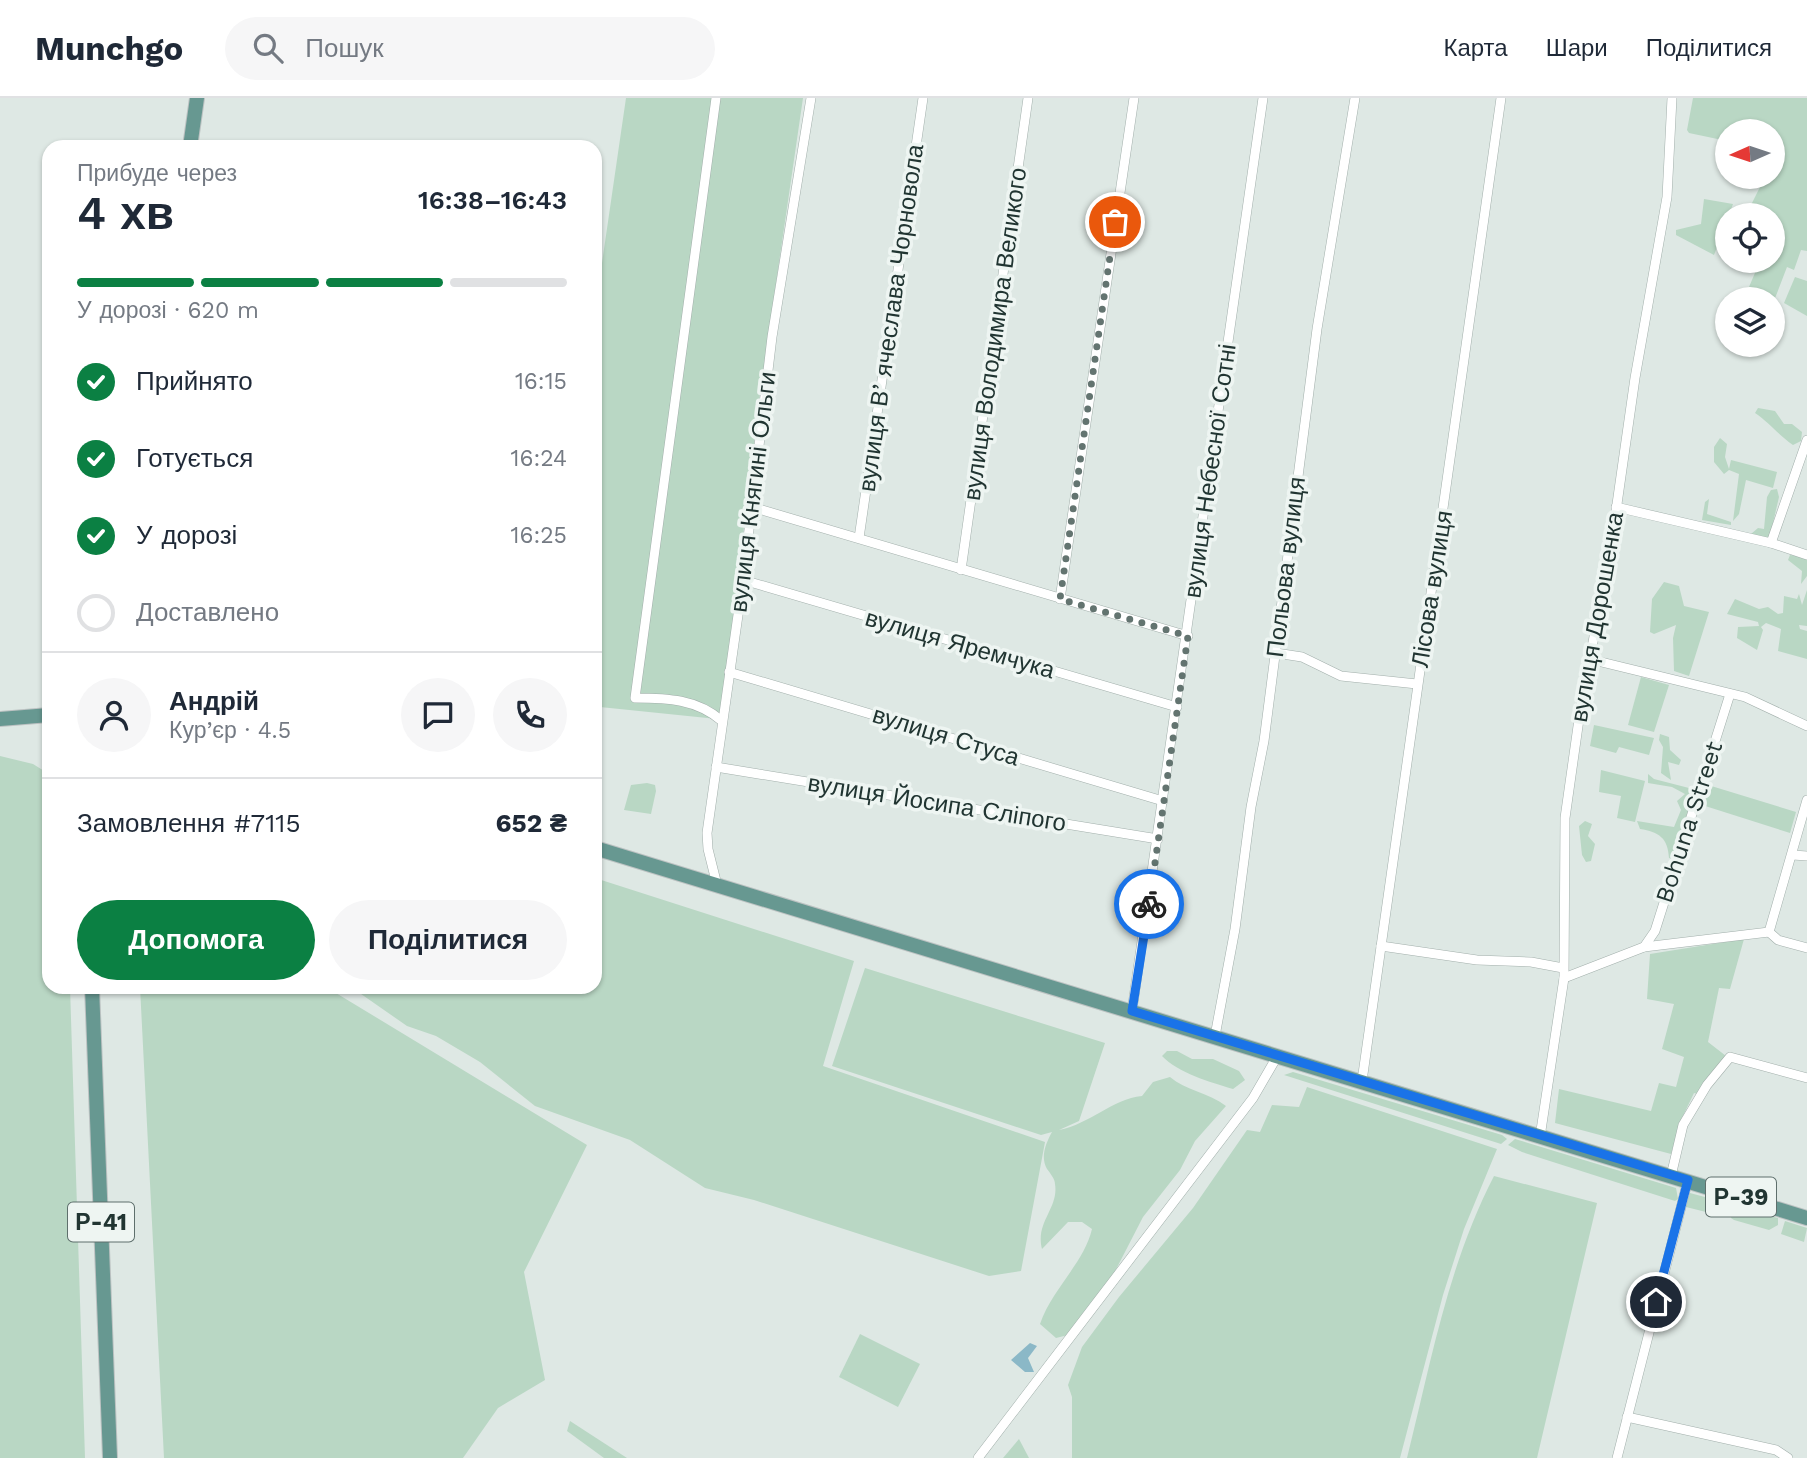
<!DOCTYPE html>
<html lang="uk">
<head>
<meta charset="utf-8">
<style>
	body { margin:0; font-family:"Work Sans",sans-serif; background:#f6f6f7; color:#1f2937; height:100vh; display:flex; flex-direction:column; font-size:26px; white-space:nowrap }
	* { box-sizing:border-box; margin:0 }
	p { font-size:23px; color:#747a83 }
	.icon { flex:none; width:38px; height:38px; fill:none; stroke:currentColor; stroke-width:2; stroke-linecap:round; stroke-linejoin:round }
	.map { position:relative; flex:1; overflow:hidden }
	.details { position:absolute; left:42px; top:42px; width:560px; height:854px; display:flex; flex-direction:column; background:#fff; border-radius:21px; box-shadow:0 2px 5px #0004 }
	.details>* { flex:none }
	.needle { width:46px; rotate:267deg }
	.fabs { position:absolute; left:1715px; top:21px; display:grid; gap:14px }
	.fabs a { display:grid; place-items:center; width:70px; height:70px; border-radius:50%; background:#fff; box-shadow:0 2px 5px #0004; font-size:35px }
	.pin { position:absolute; display:grid; place-items:center; width:60px; height:60px; color:#fff; margin:-30px; border:4px solid #fff; border-radius:50%; box-shadow:0 2px 7px #0007 }
	.courier { position:absolute; display:grid; place-items:center; width:70px; height:70px; margin:-35px; border:5px solid #1a73e8; border-radius:50%; background:#fff; color:#222; box-shadow:0 2px 9px #0007 }
	.overview em { font-style:normal; font-weight:600 }
	.overview div { display:flex; flex-direction:column-reverse }
	.overview { display:flex; align-items:center; justify-content:space-between; height:119px; padding:0 35px }
	h1 { font-size:46px; font-weight:600; line-height:52px }
	.bar { display:grid; grid-template-columns:repeat(4,1fr); gap:10px 7px; align-content:center; height:84px; padding:0 35px }
	.bar i { height:9px; border-radius:5px; background:#e0e1e3 }
	.bar .current { background:#0b8043 }
	.bar p { grid-column:span 4 }
	.line { display:flex; align-items:center; gap:18px; padding:0 35px; border-top:2px solid #e0e1e3 }
	.line div { flex:1 }
	.round { display:grid; place-items:center; flex:none; width:74px; height:74px; border-radius:37px; background:#f6f6f7 }
	ol { padding:0 35px; list-style:none }
	li { display:flex; align-items:center; gap:21px; height:77px }
	li p { margin-inline-start:auto }
	li .icon { padding:7px; border-radius:50%; background:#0b8043; color:#fff; stroke-width:4 }
	li:last-child { color:#747a83 }
	li i { width:38px; height:38px; border:4px solid #e0e1e3; border-radius:50% }
	.cta { display:flex; gap:14px; margin-top:auto; padding:14px 35px }
	.cta a { flex:1; height:80px; border-radius:42px; background:#0b8043; color:#fff; font-size:28px; font-weight:600; line-height:80px; text-align:center }
	.cta a+a { background:#f6f6f7; color:#1f2937 }
	header { display:flex; align-items:center; gap:42px; box-sizing:border-box; height:98px; padding:0 35px; background:#fff; border-bottom:2px solid #e0e1e3 }
	header strong { font-size:33px }
	nav { display:flex; gap:38px; margin-inline-start:auto; font-size:24px }
	.search { width:490px; height:63px; background:#f6f6f7; display:flex; align-items:center; gap:18px; box-sizing:border-box; padding:0 24px; border-radius:38px; color:#747a83; font-size:26px }
	.map>svg:first-child { display:block }
</style>
</head>
<body>
<header>
<strong>Munchgo</strong>
<div class="search"><svg class="icon" aria-label="search" viewBox="0 0 24 24"><circle cx="10" cy="10" r="6"/><path d="M15 15l6 6"/></svg>Пошук</div>
<nav><a>Карта</a><a>Шари</a><a>Поділитися</a></nav>
</header>
<div class="map">
<svg width="1807" height="1360" viewBox="0 0 1807 1360">
	<rect width="100%" height="100%" fill="#dee8e4"/>
	<g fill="#b9d7c4">
		<path d="M626,0H803L760,295L722,614L717,621L600,609L595,620V213Z"/>
		<path d="M1693,0H1807V153L1801,152L1794,172L1787,169L1774,203L1749,189L1760,163H1773V117H1746L1765,79H1773V33H1727V43L1689,35L1687,32Z"/>
		<path d="M1704,101L1733,106L1714,157L1676,137V132L1701,126Z"/>
		<path d="M1795,179L1807,183V218L1784,205Z"/>
		<path d="M1758,310L1775,313L1784,326H1792L1802,334L1801,343L1793,347C1777,336 1770,325 1755,315Z"/>
		<path d="M1720,340L1727,346L1725,359L1729,371L1731,362L1777,374L1773,390L1746,382L1739,416L1733,423L1739,376L1729,372L1724,376L1714,364V349Z"/>
		<path d="M1777,391L1779,399L1770,438L1764,441L1751,436L1758,430L1764,431L1767,399L1771,392Z"/>
		<path d="M1709,401L1707,416L1731,424V427L1702,422L1705,404Z"/>
		<path d="M1790,457L1807,459V478L1801,486L1802,473L1788,462Z"/>
		<path d="M1664,484L1679,488L1684,508L1709,514L1689,578L1674,573L1673,540L1676,527L1654,536L1650,534L1652,501Z"/>
		<path d="M1807,492V528L1799,527L1800,531L1807,533V561L1778,553L1781,531L1766,525L1761,529L1763,532L1757,552L1737,540L1738,529L1759,528L1758,524L1727,516L1735,501L1759,511L1768,509L1778,516L1783,515L1784,498L1797,501L1799,496L1802,507Z"/>
		<path d="M1641,579L1669,587L1654,634L1628,627Z"/>
		<path d="M1594,627L1654,640L1649,657L1619,649L1616,655L1590,648Z"/>
		<path d="M1660,636L1669,639L1670,652L1681,662L1679,667L1668,664L1671,682L1661,675L1663,649L1659,642Z"/>
		<path d="M0,658L33,666L49,676V889H70L85,1360H0Z"/>
		<path d="M1601,672L1645,683L1635,724L1617,720L1621,698L1599,694Z"/>
		<path d="M1648,676L1654,681L1689,690L1693,695L1684,733L1673,761L1669,760C1668,740 1659,734 1640,731L1637,723L1674,729L1681,712L1677,703L1685,696L1672,689L1648,685Z"/>
		<path d="M647,685L655,687L656,693L651,716L624,712L631,687Z"/>
		<path d="M1708,687L1796,714L1790,735L1702,707Z"/>
		<path d="M1585,723L1592,726L1588,738L1595,746L1591,763L1586,764L1582,757L1579,728Z"/>
		<path d="M595,780L854,863L823,968L1045,1044L1021,1173L989,1178L754,1102L705,1090L630,1042L535,1008L480,964L436,938L407,928L351,889H595Z"/>
		<path d="M1744,841L1730,891L1719,890L1708,944L1726,958L1697,996L1694,995L1681,1022L1671,1056L1555,1025L1559,991L1651,1013L1659,985L1676,989L1684,959L1662,951L1674,906L1647,901L1650,856Z"/>
		<path d="M865,870L1105,945L1079,1023L1059,1032C1090,1026 1112,1001 1142,998L1153,984L1170,979C1185,992 1209,995 1226,1008L1195,1043L1180,1072L1143,1119L1109,1185L1068,1237L1056,1240L1040,1226C1052,1191 1084,1165 1092,1131L1082,1124H1068L1042,1151C1035,1124 1059,1110 1055,1086C1055,1081 1050,1075 1047,1071C1040,1059 1046,1045 1052,1034L1041,1037L832,968Z"/>
		<path d="M140,889H326L587,1047L524,1174L545,1282L498,1310L463,1360H164Z"/>
		<path d="M1167,953H1177L1192,961H1213L1239,973L1245,982L1233,991C1210,984 1178,975 1162,958Z"/>
		<path d="M1293,974L1502,1037L1507,1041L1501,1046L1284,977Z"/>
		<path d="M1307,989L1497,1051L1464,1131L1443,1197L1400,1360H1072V1299L1068,1287L1082,1249L1119,1199L1193,1110L1247,1032L1260,1034L1272,1007L1299,1009Z"/>
		<path d="M1515,1041L1676,1090L1678,1101L1675,1103L1522,1054L1508,1047Z"/>
		<path d="M1494,1078L1597,1105L1537,1360H1407C1431,1264 1448,1167 1494,1078Z"/>
		<path d="M1690,1095L1727,1105V1116L1722,1118L1686,1109Z"/>
		<path d="M1735,1108L1778,1120V1127L1769,1132L1734,1122L1731,1120Z"/>
		<path d="M1785,1123L1807,1130L1804,1144L1781,1136Z"/>
		<path d="M860,1236L920,1266L898,1309L839,1279Z"/>
		<path d="M570,1323L627,1360H604L567,1333Z"/>
		<path d="M1019,1341L1029,1360H1003Z"/>
	</g>
	<path fill="#8bb8c7" d="M1030,1245L1037,1248L1028,1260L1034,1274H1025L1011,1262Z"/>
	<g fill="none" stroke-linecap="round" stroke-linejoin="round">
		<defs>
			<g id="minor">
				<path d="M716,0L635,600C667,600 697,601 722,623"/>
				<path d="M752,409L1188,538"/>
				<path d="M1616,409L1771,445L1807,457"/>
				<path d="M859,440L923,0"/>
				<path d="M1771,445L1807,342"/>
				<path d="M961,472L1028,0"/>
				<path d="M743,482L1177,609"/>
				<path d="M1060,501L1134,0"/>
				<path d="M1276,555L1302,559L1341,578L1417,586"/>
				<path d="M1589,561L1745,599L1807,628"/>
				<path d="M729,574L1163,703"/>
				<path d="M716,669L1158,741"/>
				<path d="M1793,757L1807,758"/>
				<path d="M717,787L708,751L707,735L743,482L772,239L811,0"/>
				<path d="M1769,834L1807,702"/>
				<path d="M1769,834L1778,842L1807,850"/>
				<path d="M1381,848L1477,862L1531,864L1563,870"/>
				<path d="M1644,849L1655,833L1730,596"/>
				<path d="M1564,880L1644,849L1769,834"/>
				<path d="M1132,913L1263,0"/>
				<path d="M1215,938L1235,831L1251,709L1264,643L1317,231L1355,0"/>
				<path d="M1362,983L1501,0"/>
				<path d="M1540,1039L1564,880L1565,720L1581,607L1610,455L1635,280L1667,99L1672,0"/>
				<path d="M1671,1078L1683,1027L1707,987L1730,959L1807,980"/>
				<path d="M1627,1319L1776,1352L1788,1360"/>
				<path d="M978,1360L1253,1000L1278,957"/>
				<path d="M1617,1360L1688,1082"/>
			</g>
			<g id="primary">
				<path d="M190,49L197,0"/>
				<path d="M0,621L49,617"/>
				<path d="M595,750L1807,1120"/>
				<path d="M92,889L110,1360"/>
			</g>
		</defs>
		<use href="#minor" stroke="#a2afab" stroke-width="10"/>
		<use href="#primary" stroke="#bcc2c2" stroke-width="16"/>
		<use href="#minor" stroke="#fff" stroke-width="9"/>
		<use href="#primary" stroke="#679891" stroke-width="14"/>
	</g>
	<g fill="none" stroke-linecap="round" stroke-linejoin="round">
		<path stroke="#637470" stroke-width="7" stroke-dasharray="0 12.6" d="M1115,124L1060,501L1188,538L1149,806"/>
		<path stroke="#1a73e8" stroke-width="9" d="M1149,806L1132,913L1688,1082L1656,1204"/>
	</g>
	<g text-anchor="middle" dominant-baseline="central" stroke-width="7" stroke-linejoin="round" paint-order="stroke">
		<g fill="#eef5f2" stroke="#5e6f6c" stroke-width="2">
			<rect x="1706" y="1079.5" width="70" height="39" rx="5"/>
			<rect x="68" y="1104.5" width="66" height="39" rx="5"/>
		</g>
		<g font-size="23" font-weight="bold" fill="#213532">
			<text x="1741" y="1099">Р-39</text>
			<text x="101" y="1124">Р-41</text>
		</g>
		<g font-size="24" fill="#213532" stroke="#eef5f2">
			<text transform="translate(891 220) rotate(-82)">вулиця Вʼячеслава Чорновола</text>
			<text transform="translate(995 236) rotate(-82)">вулиця Володимира Великого</text>
			<text transform="translate(1210 373) rotate(-82)">вулиця Небесної Сотні</text>
			<text transform="translate(753 394) rotate(-83)">вулиця Княгині Ольги</text>
			<text transform="translate(1286 469) rotate(-83)">Польова вулиця</text>
			<text transform="translate(1432 491) rotate(-81)">Лісова вулиця</text>
			<text transform="translate(1597 519) rotate(-80)">вулиця Дорошенка</text>
			<text transform="translate(960 546) rotate(16)">вулиця Яремчука</text>
			<text transform="translate(946 638) rotate(17)">вулиця Стуса</text>
			<text transform="translate(937 705) rotate(9)">вулиця Йосипа Сліпого</text>
			<text transform="translate(1689 724) rotate(-72)">Bohuna Street</text>
		</g>
	</g>
</svg>
<div class="fabs">
<a><svg class="needle" viewBox="-14 -14 28 28"><path d="M0-13l5 13h-10z" fill="#e53935"/><path d="M0 13l5-13h-10z" fill="#747a83"/></svg></a>
<a><svg class="icon" aria-label="locate" viewBox="0 0 24 24"><circle cx="12" cy="12" r="6"/><path d="M12 2v4M12 18v4M2 12h4M18 12h4"/></svg></a>
<a><svg class="icon" aria-label="layers" viewBox="0 0 24 24"><path d="M12 4l9 5-9 5-9-5zM3 14l9 5 9-5"/></svg></a>
</div>
<div class="pin" style="left:1115px;top:124px;background:#ea580c"><svg class="icon" aria-label="bag" viewBox="0 0 24 24"><path d="M5 8h14l-1 12H6zM9 8a3 3 0 0 1 6 0"/></svg></div>
<div class="pin" style="left:1656px;top:1204px;background:#1f2937"><svg class="icon" aria-label="home" viewBox="0 0 24 24"><path d="M3 11l9-7 9 7M6 9v11h12V9"/></svg></div>
<div class="courier" style="left:1149px;top:806px"><svg class="icon" aria-label="bike" viewBox="0 0 24 24"><circle cx="6" cy="16" r="4"/><circle cx="18" cy="16" r="4"/><path d="M6 16l4-8h5l3 8M10 8l3 8H6M13 5h3"/></svg></div>
<section class="details">
<div class="overview"><div><h1>4 хв</h1><p>Прибуде через</p></div><em>16:38–16:43</em></div>
<div class="bar"><i class="current"></i><i class="current"></i><i class="current"></i><i></i><p>У дорозі · 620 m</p></div>
<ol>
<li><svg class="icon" aria-label="check" viewBox="0 0 24 24"><path d="M5 12l5 5 9-10"/></svg>Прийнято<p>16:15</p></li>
<li><svg class="icon" aria-label="check" viewBox="0 0 24 24"><path d="M5 12l5 5 9-10"/></svg>Готується<p>16:24</p></li>
<li><svg class="icon" aria-label="check" viewBox="0 0 24 24"><path d="M5 12l5 5 9-10"/></svg>У дорозі<p>16:25</p></li>
<li><i></i>Доставлено</li>
</ol>
<div class="line" style="height:126px"><a class="round"><svg class="icon" aria-label="person" viewBox="0 0 24 24"><circle cx="12" cy="8" r="4"/><path d="M4 21q1-7 8-7t8 7"/></svg></a><div><b>Андрій</b><p>Кур’єр · 4.5</p></div><a class="round"><svg class="icon" aria-label="chat" viewBox="0 0 24 24"><path d="M4 5h16v11H9l-5 4z"/></svg></a><a class="round"><svg class="icon" aria-label="phone" viewBox="0 0 24 24"><path d="M5 4h4l2 5-3 2q2 4 5 5l2-3 5 2v4C11 20 4 13 5 4z"/></svg></a></div>
<div class="line" style="height:91px"><div>Замовлення #7115</div><b>652 ₴</b></div>
<div class="cta"><a>Допомога</a><a>Поділитися</a></div>
</section>
</div>
</body>
</html>
